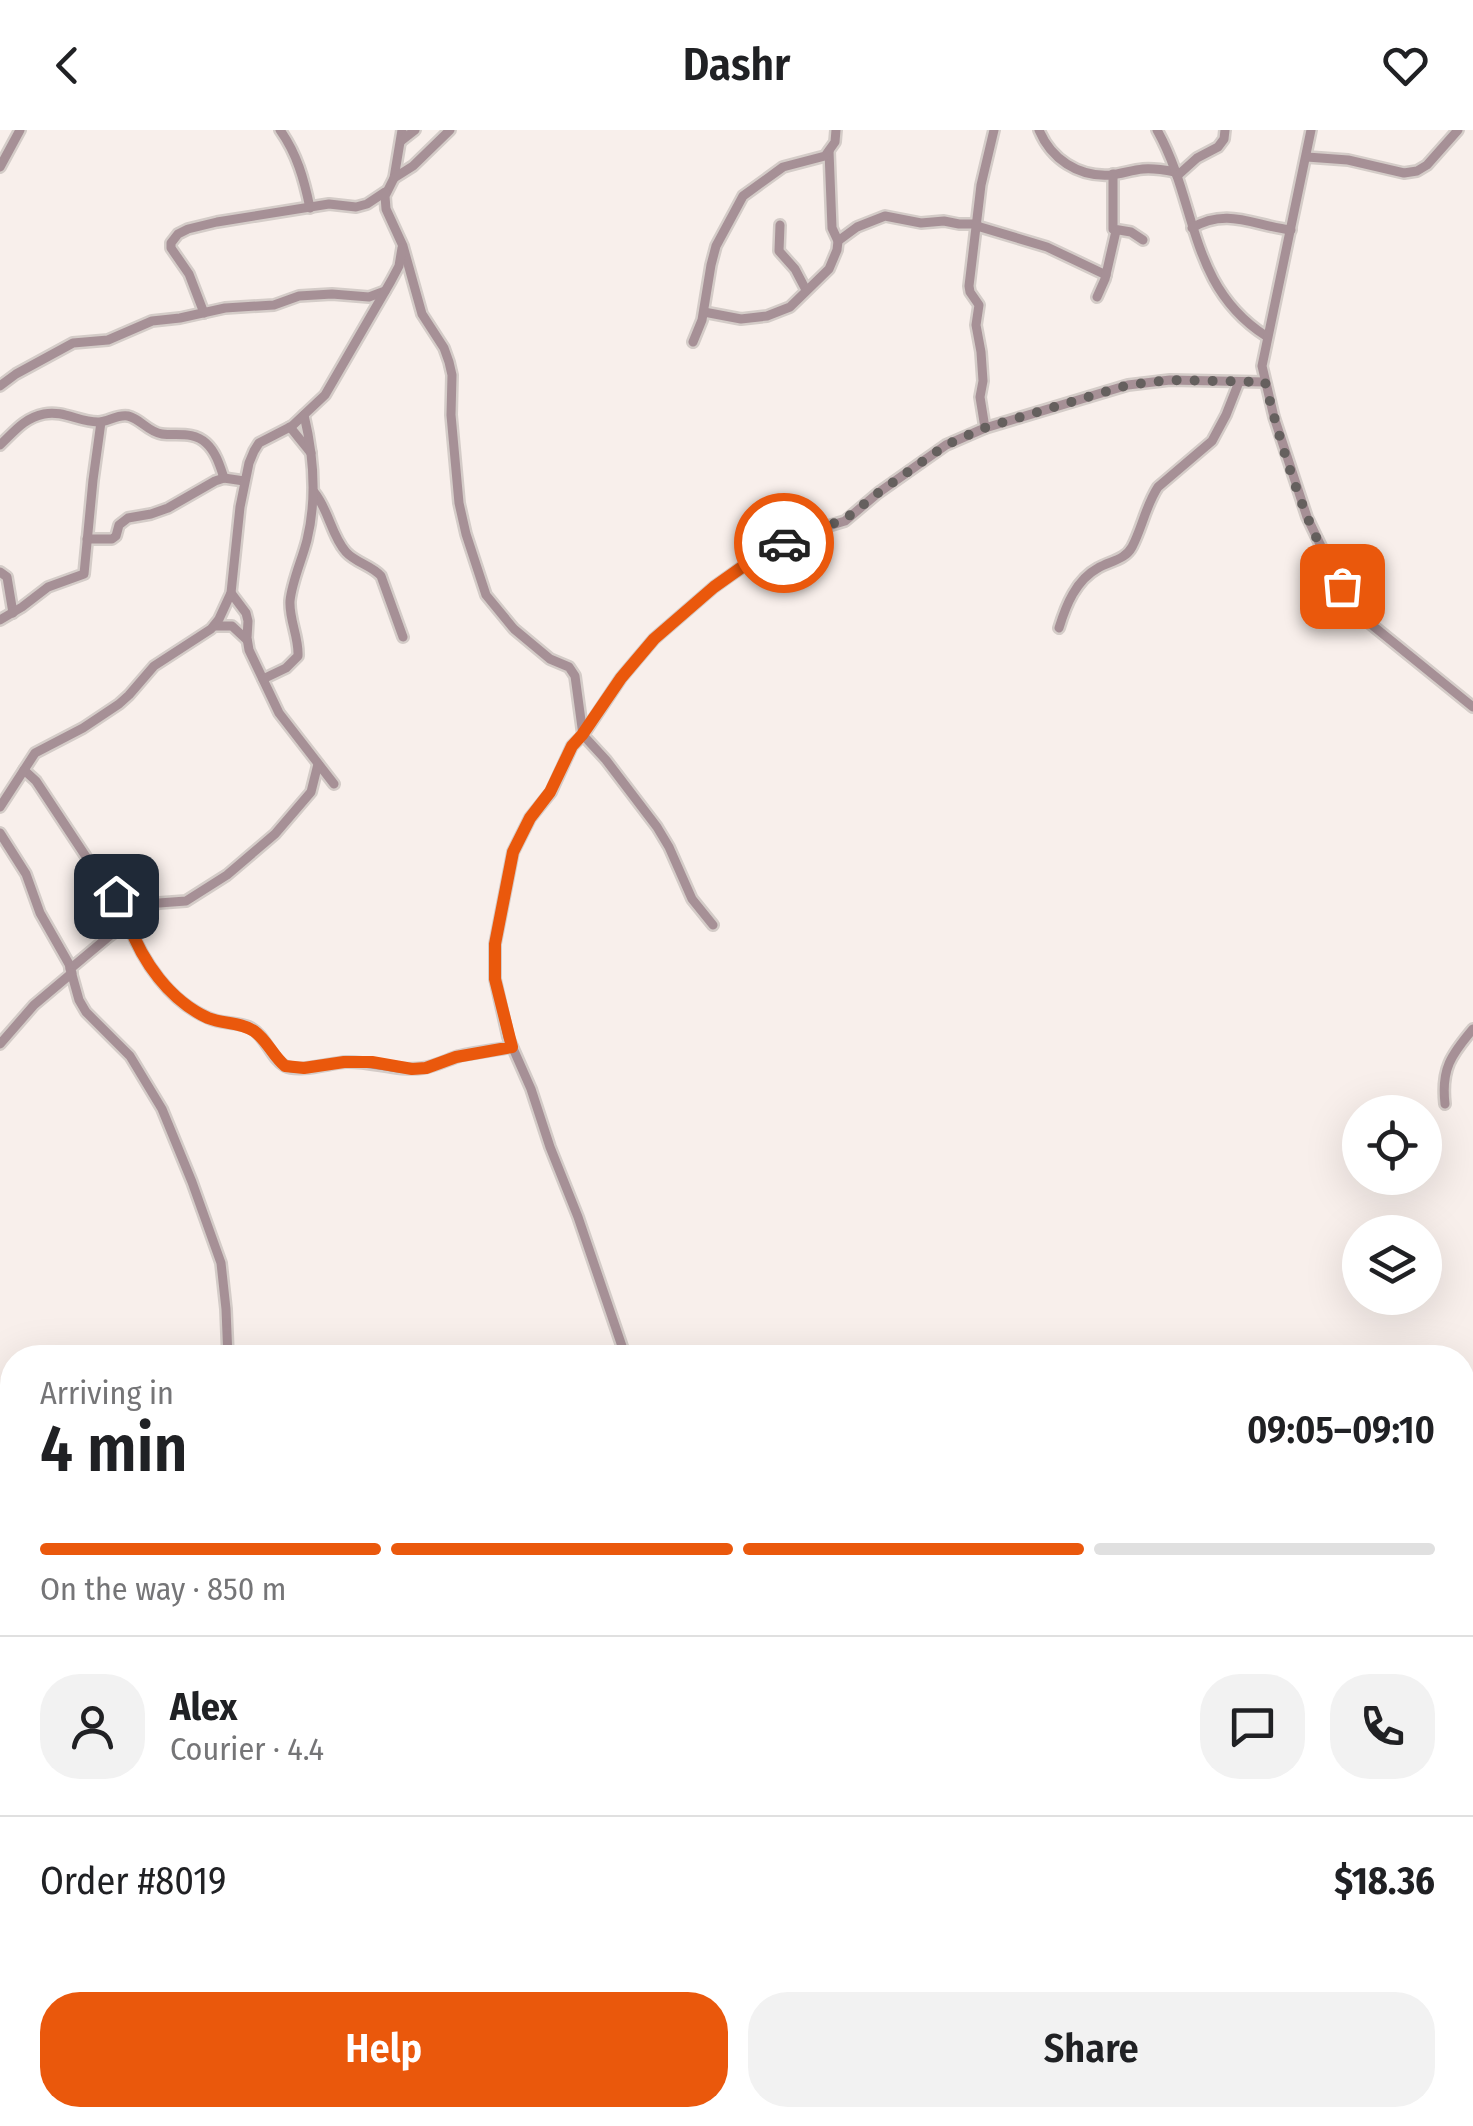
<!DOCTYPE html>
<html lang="en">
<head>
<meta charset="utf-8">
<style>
	body { margin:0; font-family:"Fira Sans Condensed",sans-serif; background:#f2f2f2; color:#202124; height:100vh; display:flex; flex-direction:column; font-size:38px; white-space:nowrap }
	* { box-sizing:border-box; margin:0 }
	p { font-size:32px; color:#757577 }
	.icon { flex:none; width:55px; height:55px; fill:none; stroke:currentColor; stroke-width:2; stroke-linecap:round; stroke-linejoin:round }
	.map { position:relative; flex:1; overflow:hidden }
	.sheet { position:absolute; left:0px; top:1215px; width:1475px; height:782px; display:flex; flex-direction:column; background:#fff; border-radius:40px 40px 0 0; box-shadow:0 10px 40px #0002 }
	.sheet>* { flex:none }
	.fabs { position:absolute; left:1342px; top:965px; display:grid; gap:20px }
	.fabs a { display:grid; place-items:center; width:100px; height:100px; border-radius:50%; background:#fff; box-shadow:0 10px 40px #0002; font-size:50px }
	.pin { position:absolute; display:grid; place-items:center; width:85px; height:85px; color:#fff; margin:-42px; border-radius:20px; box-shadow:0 5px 15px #0006 }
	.courier { position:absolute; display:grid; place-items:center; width:100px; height:100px; margin:-50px; border:8px solid #ea580c; border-radius:50%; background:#fff; color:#222; box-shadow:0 2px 12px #0007 }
	.headline em { font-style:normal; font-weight:600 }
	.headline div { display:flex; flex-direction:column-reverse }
	.headline { display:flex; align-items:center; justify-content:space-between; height:170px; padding:0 40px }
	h1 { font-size:65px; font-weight:600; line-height:75px }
	.bar { display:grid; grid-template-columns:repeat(4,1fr); gap:15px 10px; align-content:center; height:120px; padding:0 40px }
	.bar i { height:12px; border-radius:8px; background:#e0e0e0 }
	.bar .selected { background:#ea580c }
	.bar p { grid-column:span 4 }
	.line { display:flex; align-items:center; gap:25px; padding:0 40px; border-top:2px solid #e0e0e0 }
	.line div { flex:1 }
	.round { display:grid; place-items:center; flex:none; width:105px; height:105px; border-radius:40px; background:#f2f2f2 }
	.button { display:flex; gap:20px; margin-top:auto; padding:20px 40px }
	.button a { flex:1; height:115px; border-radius:40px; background:#ea580c; color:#fff; font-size:40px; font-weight:600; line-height:115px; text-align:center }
	.button a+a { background:#f2f2f2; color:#202124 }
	header { display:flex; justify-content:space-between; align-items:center; height:130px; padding:0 40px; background:#fff; font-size:45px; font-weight:600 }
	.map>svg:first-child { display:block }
</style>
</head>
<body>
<header><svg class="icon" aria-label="back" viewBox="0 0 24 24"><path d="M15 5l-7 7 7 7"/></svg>Dashr<svg class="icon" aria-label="heart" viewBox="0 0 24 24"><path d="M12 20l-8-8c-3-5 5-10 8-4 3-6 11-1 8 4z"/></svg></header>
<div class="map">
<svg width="1473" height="1996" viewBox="0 0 1473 1996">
	<rect width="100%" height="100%" fill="#f8efeb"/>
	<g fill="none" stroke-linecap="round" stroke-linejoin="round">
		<defs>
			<g id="minor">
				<path d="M280,0C297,24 304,49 310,78"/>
				<path d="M402,0L394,48L385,66L386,79L403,116L422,184L444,218L449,232L452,245L451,285L459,373L466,404L486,465L514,499L550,529L569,537L575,546L583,605L606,630L657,697L669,717L692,769L713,795"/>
				<path d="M1039,0C1051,29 1078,47 1110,45C1121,44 1132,40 1143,39C1154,38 1165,40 1175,42"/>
				<path d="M1157,0C1198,73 1188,156 1266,206"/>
				<path d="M1311,0L1262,236L1274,287L1307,387L1330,435L1355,477L1367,491L1473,577"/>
				<path d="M401,11L415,0"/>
				<path d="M1307,27L1348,30L1404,43L1417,41L1427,35L1458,0"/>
				<path d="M0,37L20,0"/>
				<path d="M1113,44V99L1131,102L1143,110"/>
				<path d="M1177,46L1197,28L1218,17L1224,9L1225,0"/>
				<path d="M394,48L413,36L450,0"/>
				<path d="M780,95L779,121L795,139L806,160"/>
				<path d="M977,96L1047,117L1106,145"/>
				<path d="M1192,98C1227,77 1255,96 1291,100"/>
				<path d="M838,111L857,97L885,86L921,93L944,91L959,94H977"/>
				<path d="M1097,167L1105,149L1116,101"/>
				<path d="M704,182L741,189L767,186L790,177L829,139L837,120L838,111L832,98L829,21"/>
				<path d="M204,183L189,144L171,118V113L178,104L188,99L217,92L329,74L356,77L367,74L385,62"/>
				<path d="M693,212L702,190L711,135L716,116L743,66L783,37L825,26L835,12L836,0"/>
				<path d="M0,256L16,244L73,213L108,210L152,191L180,188L225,178L274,175L299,166L332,164L369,167L385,161"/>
				<path d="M290,297L311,323"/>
				<path d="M985,298L980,267L983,251L981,222L976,195L979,175L970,162L969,156L981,55L994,0"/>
				<path d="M0,315C14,302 24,288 44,284C63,280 79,292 98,292C108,292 117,284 128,286C141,289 148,302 162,304C177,306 193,301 206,313C216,322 220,336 224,348"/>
				<path d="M314,362C329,380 331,405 346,422C356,433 371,435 381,446L403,507"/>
				<path d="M87,409H112L116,406L119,395L128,388L151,384L168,378L215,351L224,348L244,351"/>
				<path d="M0,442L7,447L13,483"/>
				<path d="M231,463L246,483L248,491L247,508L249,520L279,583L334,654"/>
				<path d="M0,490L22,477L48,457L84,444L93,350L101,292"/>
				<path d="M214,496H232L247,510"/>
				<path d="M1059,498C1066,475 1076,450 1098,438C1110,431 1125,430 1132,417C1142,398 1146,375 1158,357L1212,311L1226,285L1239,252"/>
				<path d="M263,549L286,538L298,526C299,507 289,490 290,471C292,451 302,430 307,410C317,369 314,327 304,285"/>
				<path d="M24,640L36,651L106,757C117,770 123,777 126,794"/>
				<path d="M0,677L35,623L83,598L119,574L129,565L154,536L211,499L219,489L231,463L240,377L249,333L254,321L259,313L292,296L325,265L391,151L399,136L402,118"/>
				<path d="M0,703L26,744L40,783L69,834L79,870L86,882L130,926L162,979L192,1052L221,1133L226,1179L228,1228"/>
				<path d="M128,793C143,832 170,873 211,889C223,894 237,892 249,897C266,905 270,928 285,936C299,943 330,933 346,932C372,931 397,942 423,938C435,936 447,930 459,926C477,922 495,920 512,917"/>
				<path d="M70,839L107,808L149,776L159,773L186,771L227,745L275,704L311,662L318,634"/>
				<path d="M0,914L34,875L72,843"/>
				<path d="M1445,974C1441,939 1451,925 1473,899"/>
				<path d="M626,1228L578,1087L550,1017L531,959L508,907L495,849V814L513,722L530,688L551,662L572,616L583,605L621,548L654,509L714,457L745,435L798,405L845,391L878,363L946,315L985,298L1128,255L1170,250L1265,252"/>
				<path d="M1462,1970H1473"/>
				<path d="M287,1985L295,1996"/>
			</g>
		</defs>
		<use href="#minor" stroke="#d4ccc8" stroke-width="14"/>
		<use href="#minor" stroke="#a69096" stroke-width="9"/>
	</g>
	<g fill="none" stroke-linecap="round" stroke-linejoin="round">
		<path stroke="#65605e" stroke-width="10" stroke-dasharray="0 18" d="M784,413L798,405L844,390L878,363L946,315L984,298L1128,255L1170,250L1265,252C1283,323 1304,394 1342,456"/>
		<path stroke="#ea580c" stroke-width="12" d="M116,766L123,778L126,794L128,792C142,831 169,870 208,888C223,894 241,892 254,901C267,910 273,926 285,936L304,938L344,932H372L412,939L426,938L456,927L512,917L495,849V814L513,722L530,688L550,662L572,616L582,605L621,548L654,509L714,457L745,435L784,413"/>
	</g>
</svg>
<div class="fabs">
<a><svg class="icon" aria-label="locate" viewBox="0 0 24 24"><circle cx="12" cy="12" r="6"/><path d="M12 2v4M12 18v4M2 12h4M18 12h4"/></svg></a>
<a><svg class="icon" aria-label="layers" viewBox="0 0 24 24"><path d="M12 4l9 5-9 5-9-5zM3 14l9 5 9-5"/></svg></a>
</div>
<div class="pin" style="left:1342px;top:456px;background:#ea580c"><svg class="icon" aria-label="bag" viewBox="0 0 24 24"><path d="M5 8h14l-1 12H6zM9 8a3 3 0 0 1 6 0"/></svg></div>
<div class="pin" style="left:116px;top:766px;background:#1f2937"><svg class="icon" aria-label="home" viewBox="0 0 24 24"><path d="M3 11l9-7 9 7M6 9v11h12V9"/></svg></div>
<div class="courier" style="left:784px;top:413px"><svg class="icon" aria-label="car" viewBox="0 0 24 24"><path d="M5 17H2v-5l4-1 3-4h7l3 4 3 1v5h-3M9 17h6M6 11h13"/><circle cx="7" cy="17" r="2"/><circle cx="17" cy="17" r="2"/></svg></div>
<section class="sheet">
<div class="headline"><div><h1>4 min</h1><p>Arriving in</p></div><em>09:05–09:10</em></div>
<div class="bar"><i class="selected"></i><i class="selected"></i><i class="selected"></i><i></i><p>On the way · 850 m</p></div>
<div class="line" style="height:180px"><a class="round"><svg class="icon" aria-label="person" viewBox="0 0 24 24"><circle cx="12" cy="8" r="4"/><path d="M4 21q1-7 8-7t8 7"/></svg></a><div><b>Alex</b><p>Courier · 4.4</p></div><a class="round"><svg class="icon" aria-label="chat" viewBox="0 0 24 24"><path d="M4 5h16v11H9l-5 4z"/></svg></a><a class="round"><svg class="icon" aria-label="phone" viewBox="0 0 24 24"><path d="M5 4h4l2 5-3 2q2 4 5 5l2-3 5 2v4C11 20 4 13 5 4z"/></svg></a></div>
<div class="line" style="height:130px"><div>Order #8019</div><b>$18.36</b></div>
<div class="button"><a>Help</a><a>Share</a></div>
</section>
</div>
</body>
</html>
